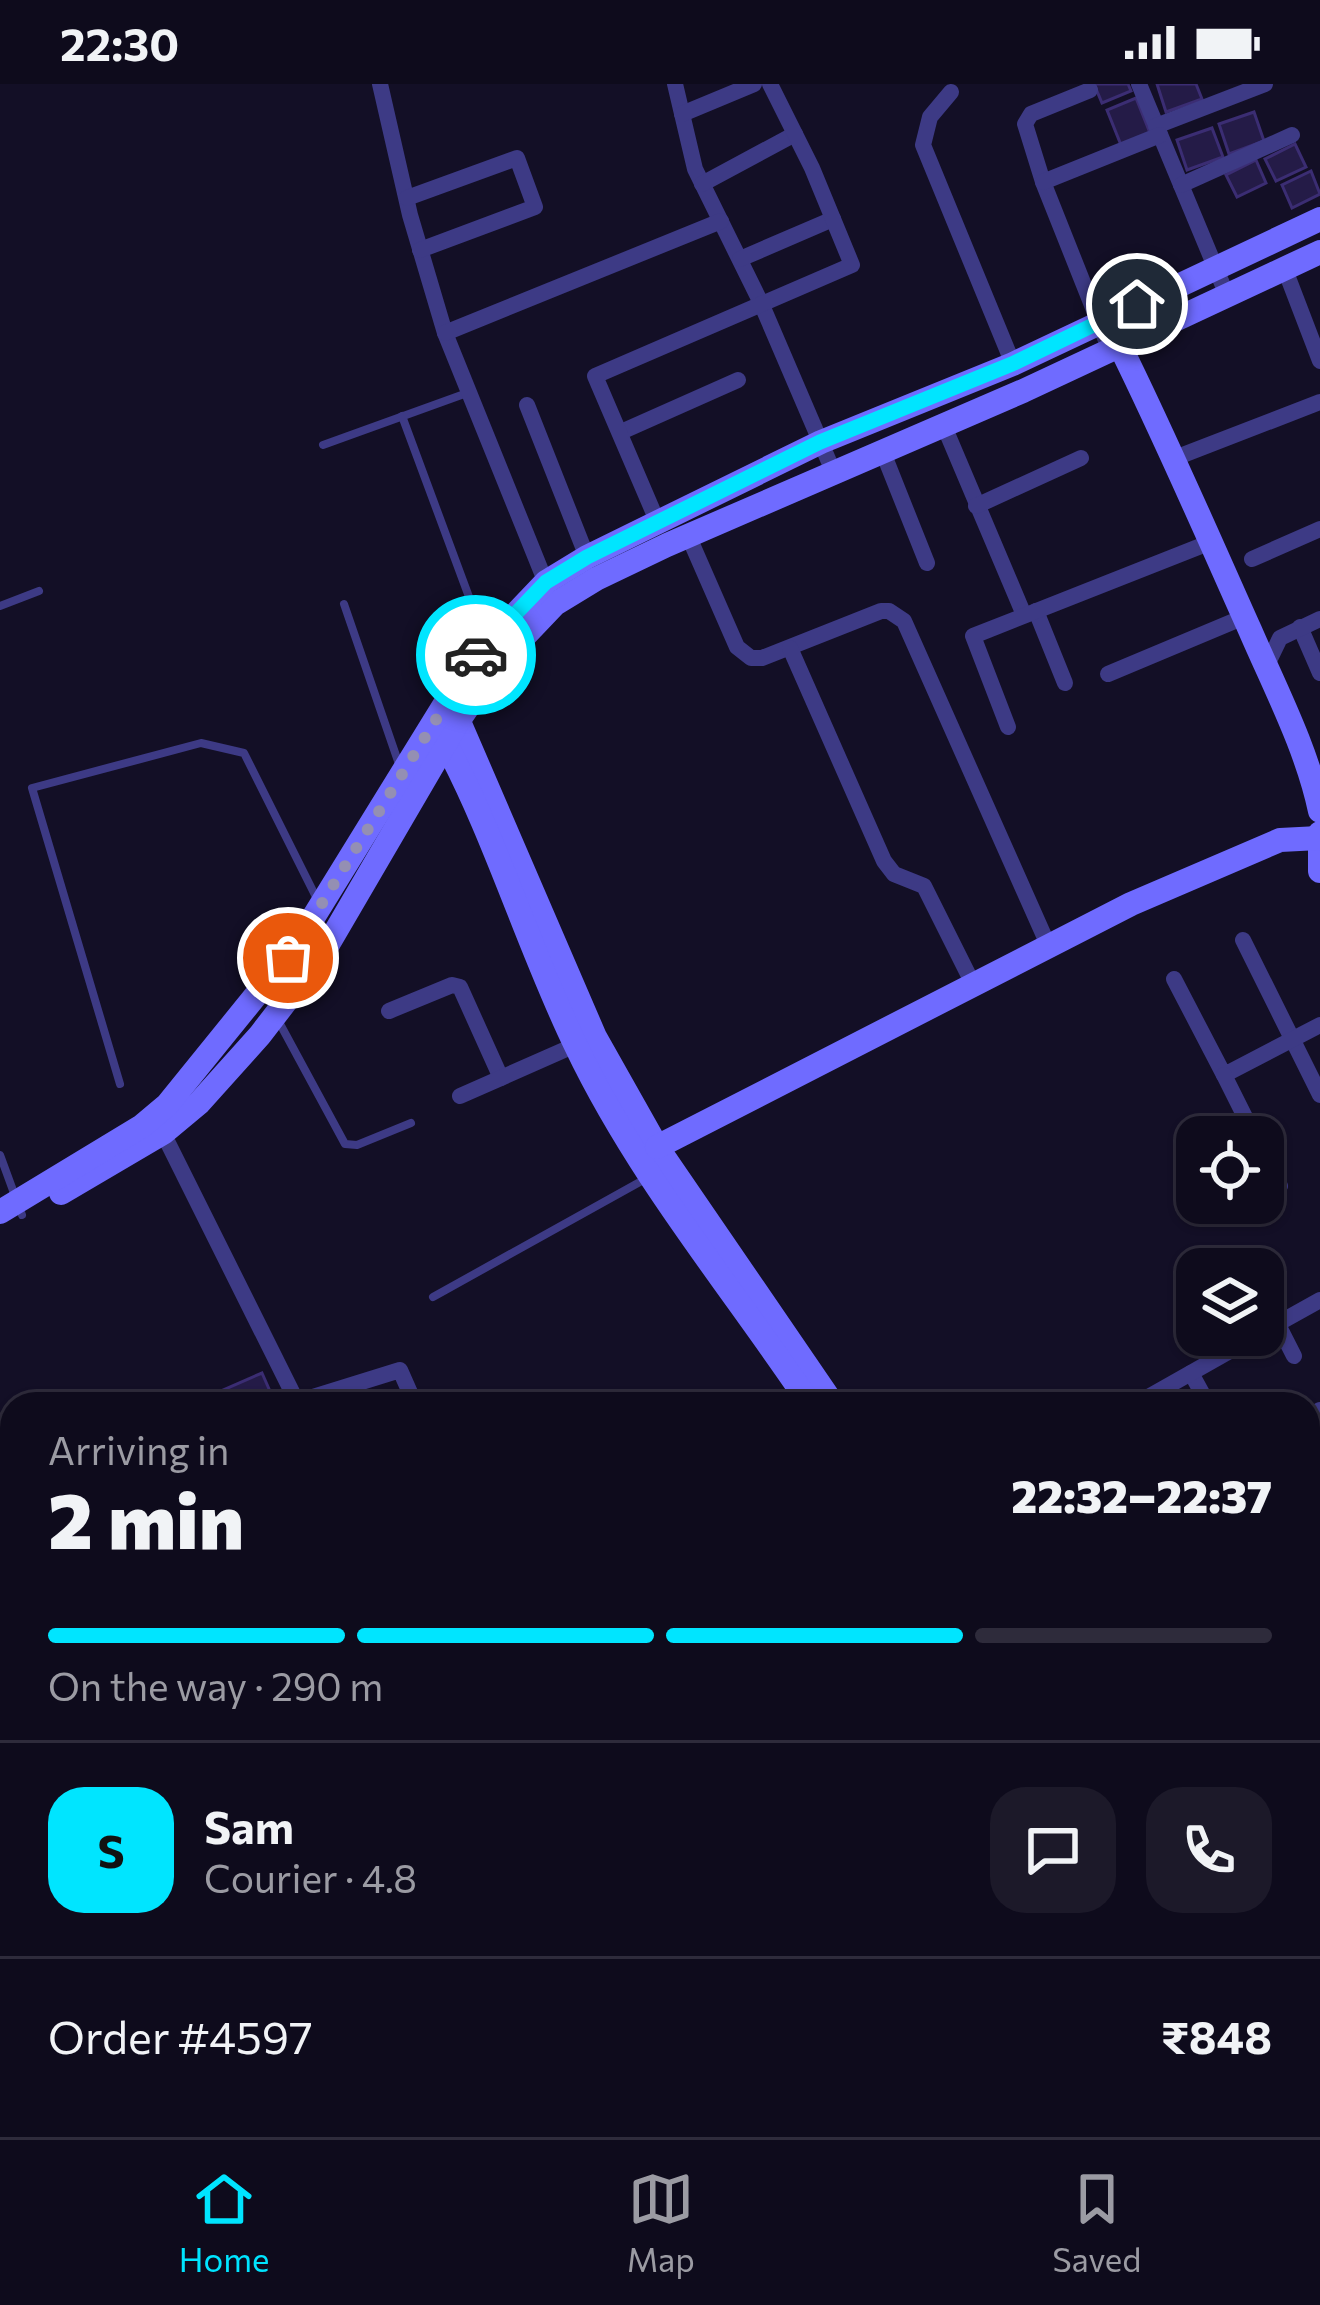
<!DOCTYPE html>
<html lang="en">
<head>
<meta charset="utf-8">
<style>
	body { margin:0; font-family:Commissioner,sans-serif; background:#1c1929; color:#f1f3f6; height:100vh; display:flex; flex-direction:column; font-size:45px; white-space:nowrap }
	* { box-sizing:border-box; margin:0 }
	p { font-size:39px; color:#9b9ba3 }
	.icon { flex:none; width:66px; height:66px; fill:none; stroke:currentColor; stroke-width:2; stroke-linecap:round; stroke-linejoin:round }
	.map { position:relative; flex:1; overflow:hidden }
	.sheet { position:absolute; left:0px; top:1308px; width:1320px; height:747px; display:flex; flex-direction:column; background:#0e0b1c; border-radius:36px 36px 0 0; box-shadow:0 3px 9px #0004,0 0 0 3px #2e2b3b }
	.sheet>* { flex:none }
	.buttons { position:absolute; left:1176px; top:1032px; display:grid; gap:24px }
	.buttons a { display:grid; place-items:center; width:108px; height:108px; border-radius:24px; background:#0e0b1c; box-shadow:0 3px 9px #0004,0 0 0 3px #2e2b3b; font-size:60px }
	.pin { position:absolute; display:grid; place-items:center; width:102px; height:102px; color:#fff; margin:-51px; border:6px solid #fff; border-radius:50%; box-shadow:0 3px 12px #0007 }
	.courier { position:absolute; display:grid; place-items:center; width:120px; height:120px; margin:-60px; border:9px solid #00e5ff; border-radius:50%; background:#fff; color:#222; box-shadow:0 3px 15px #0007 }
	.head em { font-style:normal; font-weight:800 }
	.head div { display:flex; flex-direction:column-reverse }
	.head { display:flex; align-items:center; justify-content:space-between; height:204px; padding:0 48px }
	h1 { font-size:78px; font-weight:800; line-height:90px }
	.bar { display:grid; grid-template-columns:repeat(4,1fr); gap:18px 12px; align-content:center; height:144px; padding:0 48px }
	.bar i { height:15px; border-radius:9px; background:#2e2b3b }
	.bar .on { background:#00e5ff }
	.bar p { grid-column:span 4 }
	.line { display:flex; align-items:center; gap:30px; padding:0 48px; border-top:3px solid #2e2b3b }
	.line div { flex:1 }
	.round { display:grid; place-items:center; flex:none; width:126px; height:126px; border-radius:36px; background:#1c1929 }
	.status { display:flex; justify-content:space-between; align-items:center; height:84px; padding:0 60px; background:#0e0b1c; direction:ltr }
	.status svg { height:33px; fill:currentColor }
	.dock { display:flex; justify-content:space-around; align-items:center; height:168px; border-top:3px solid #2e2b3b; background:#0e0b1c; font-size:33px; color:#9b9ba3 }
	.dock a { display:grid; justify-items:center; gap:6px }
	.dock .on { color:#00e5ff }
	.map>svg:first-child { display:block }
</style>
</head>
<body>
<div class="status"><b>22:30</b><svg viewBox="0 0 49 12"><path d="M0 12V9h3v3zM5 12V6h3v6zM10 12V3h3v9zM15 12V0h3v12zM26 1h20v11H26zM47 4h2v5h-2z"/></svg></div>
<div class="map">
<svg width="1320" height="2053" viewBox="0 0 1320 2053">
	<rect width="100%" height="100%" fill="#130f26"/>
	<g fill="#241b47" stroke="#3b2d73" stroke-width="3">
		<path d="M1094,0H1128L1131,7L1102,19Z"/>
		<path d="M1157,0H1196L1202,15L1166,28Z"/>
		<path d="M1136,14L1150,49L1121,61L1107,26Z"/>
		<path d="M1254,28L1264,57L1229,70L1219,40Z"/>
		<path d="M1212,44L1223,73L1187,86L1177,56Z"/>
		<path d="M1295,60L1306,83L1276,97L1265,75Z"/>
		<path d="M1256,76L1266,99L1237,113L1226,91Z"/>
		<path d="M1311,87L1320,110L1292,124L1282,101Z"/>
		<path d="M262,1289L273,1314L281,1320H201L200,1316Z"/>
		<path d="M875,2043L882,2053H850L844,2045Z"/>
		<path d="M945,2043H977L984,2053H952Z"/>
	</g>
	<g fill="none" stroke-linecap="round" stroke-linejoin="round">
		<g stroke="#3d3a85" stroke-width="8">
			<path d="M402,332L485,556"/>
			<path d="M323,361L467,309"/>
			<path d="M344,520L400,683"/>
			<path d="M0,522L39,507"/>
			<path d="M279,938L345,1060L357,1061L411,1039"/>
			<path d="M120,1000L32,704L201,659L244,669L317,815"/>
			<path d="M0,1071L22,1131"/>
			<path d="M433,1213L647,1094"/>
			<path d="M0,2025L12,2016"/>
		</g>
		<g stroke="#3d3a85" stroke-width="16">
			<path d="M380,0L410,131L445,249L548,504"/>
			<path d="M675,0L695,85L761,219L833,387"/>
			<path d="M1139,0L1226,209"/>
			<path d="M1090,6L1031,30L1025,40L1043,98L1109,264"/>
			<path d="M951,8L930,33L923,61L1013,280"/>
			<path d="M682,30L754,0"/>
			<path d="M1156,42L1265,0"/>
			<path d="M1043,98L1160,51"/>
			<path d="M702,100L795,50"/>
			<path d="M1181,101L1292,51"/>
			<path d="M407,114L517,74L535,123L420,166"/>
			<path d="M740,175L833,135"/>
			<path d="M1284,183L1320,277"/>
			<path d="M445,249L721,137"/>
			<path d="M527,321L587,473"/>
			<path d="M944,342L1024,531"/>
			<path d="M621,348L738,296"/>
			<path d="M882,366L927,479"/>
			<path d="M1175,374L1320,318"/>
			<path d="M976,422L1081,374"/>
			<path d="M658,439L595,292L852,181L812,84L770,0"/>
			<path d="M688,451L737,563L751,574H762L881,527H889L904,537L1049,863"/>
			<path d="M1252,475L1320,445"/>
			<path d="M1036,527L1065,599"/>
			<path d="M1300,543L1320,589"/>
			<path d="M790,564L884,777L894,790L924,802L974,902"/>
			<path d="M1266,583L1280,554L1320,535"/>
			<path d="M1108,590L1244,533"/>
			<path d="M1008,643L973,552L1211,458"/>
			<path d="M1243,856L1320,1011"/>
			<path d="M1174,895L1224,991L1320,941"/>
			<path d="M389,927L452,901L460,903L501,994"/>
			<path d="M1224,991L1255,1053"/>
			<path d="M460,1012L580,959"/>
			<path d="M163,1049L298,1320"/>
			<path d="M1263,1068L1280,1102"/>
			<path d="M1263,1211L1294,1272"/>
			<path d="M1268,1245L1320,1216"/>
			<path d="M1191,1289L1208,1320"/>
			<path d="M297,1318L400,1286L415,1320"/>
			<path d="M1136,1320L1258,1251"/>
			<path d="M1308,1333L1320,1326"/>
			<path d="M1308,1364L1320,1385"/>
			<path d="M1308,1519L1320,1541"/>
			<path d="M0,1686L5,1684"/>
			<path d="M1310,1710L1320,1725"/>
			<path d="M0,1820L12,1809"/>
			<path d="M1308,1835L1320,1854"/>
			<path d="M387,2043L391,2053"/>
			<path d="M610,2043L616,2053"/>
			<path d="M892,2043L899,2053"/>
			<path d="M992,2043L999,2053"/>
			<path d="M474,2049L486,2043"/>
			<path d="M719,2053L728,2043"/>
			<path d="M1078,2053L1095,2043"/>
		</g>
		<g stroke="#6f6bff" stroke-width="24">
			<path d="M1119,260C1166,355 1207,450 1250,546C1275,604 1307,665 1320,727"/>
			<path d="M454,626L595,953L657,1063L833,1320"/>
			<path d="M442,653C496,752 527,861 576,962C638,1092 730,1201 810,1320"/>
			<path d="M1320,749V787"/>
			<path d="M657,1063L1131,820L1280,756L1319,754"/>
			<path d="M61,1109L163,1049L199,1019L260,951L323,869L459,636L496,582L555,520L596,495L667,461L1023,307L1320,168"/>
			<path d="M0,1128L142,1042L167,1021L295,863L472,576L546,498L587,473L821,358L1013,280L1320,135"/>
			<path d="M1308,2009L1320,2001"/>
			<path d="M1274,2043L1281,2053"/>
			<path d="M1247,2053L1260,2043"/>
			<path d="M1305,2053L1320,2042"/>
		</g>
		<g stroke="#c25bff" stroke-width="27">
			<path d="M0,1932L12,1949"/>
			<path d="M0,1989L12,2007"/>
			<path d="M45,2043L56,2053"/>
			<path d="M88,2043L99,2053"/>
		</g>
	</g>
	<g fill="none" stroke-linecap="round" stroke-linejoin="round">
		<path stroke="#948fb3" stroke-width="12" stroke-dasharray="0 21.6" d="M288,874L476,571"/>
		<path stroke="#00e5ff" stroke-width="15" d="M476,571L546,498L587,473L820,358L1012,280L1137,220"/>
	</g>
</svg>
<div class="buttons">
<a><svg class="icon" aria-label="locate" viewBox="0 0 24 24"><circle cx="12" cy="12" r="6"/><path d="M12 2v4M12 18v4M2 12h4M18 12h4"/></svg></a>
<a><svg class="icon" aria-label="layers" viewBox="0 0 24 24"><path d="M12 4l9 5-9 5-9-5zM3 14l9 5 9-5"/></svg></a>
</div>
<div class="pin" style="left:288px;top:874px;background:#ea580c"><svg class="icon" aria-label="bag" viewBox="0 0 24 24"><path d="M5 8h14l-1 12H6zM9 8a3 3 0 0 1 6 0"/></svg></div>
<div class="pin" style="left:1137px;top:220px;background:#1f2937"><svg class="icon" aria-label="home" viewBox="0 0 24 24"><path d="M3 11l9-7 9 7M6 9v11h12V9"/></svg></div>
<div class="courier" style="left:476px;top:571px"><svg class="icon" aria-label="car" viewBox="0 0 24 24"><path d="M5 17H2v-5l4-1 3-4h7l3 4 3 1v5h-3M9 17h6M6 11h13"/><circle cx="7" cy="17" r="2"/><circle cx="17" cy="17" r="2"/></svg></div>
<section class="sheet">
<div class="head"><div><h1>2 min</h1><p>Arriving in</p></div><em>22:32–22:37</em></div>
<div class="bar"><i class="on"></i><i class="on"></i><i class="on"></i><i></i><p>On the way · 290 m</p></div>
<div class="line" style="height:216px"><b class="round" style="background:#00e5ff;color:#111">S</b><div><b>Sam</b><p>Courier · 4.8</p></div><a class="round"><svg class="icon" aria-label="chat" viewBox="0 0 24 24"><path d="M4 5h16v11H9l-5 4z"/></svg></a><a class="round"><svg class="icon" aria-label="phone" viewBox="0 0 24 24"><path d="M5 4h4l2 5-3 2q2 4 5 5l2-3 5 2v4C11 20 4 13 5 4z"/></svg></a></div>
<div class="line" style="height:156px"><div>Order #4597</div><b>₹848</b></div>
</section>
</div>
<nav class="dock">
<a class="on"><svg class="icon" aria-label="home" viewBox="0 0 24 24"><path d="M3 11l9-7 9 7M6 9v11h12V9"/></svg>Home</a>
<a><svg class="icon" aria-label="map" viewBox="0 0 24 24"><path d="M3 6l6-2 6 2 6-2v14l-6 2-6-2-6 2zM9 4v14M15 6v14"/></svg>Map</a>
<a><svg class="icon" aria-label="saved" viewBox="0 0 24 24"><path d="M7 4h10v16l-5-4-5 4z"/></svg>Saved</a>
</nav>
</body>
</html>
